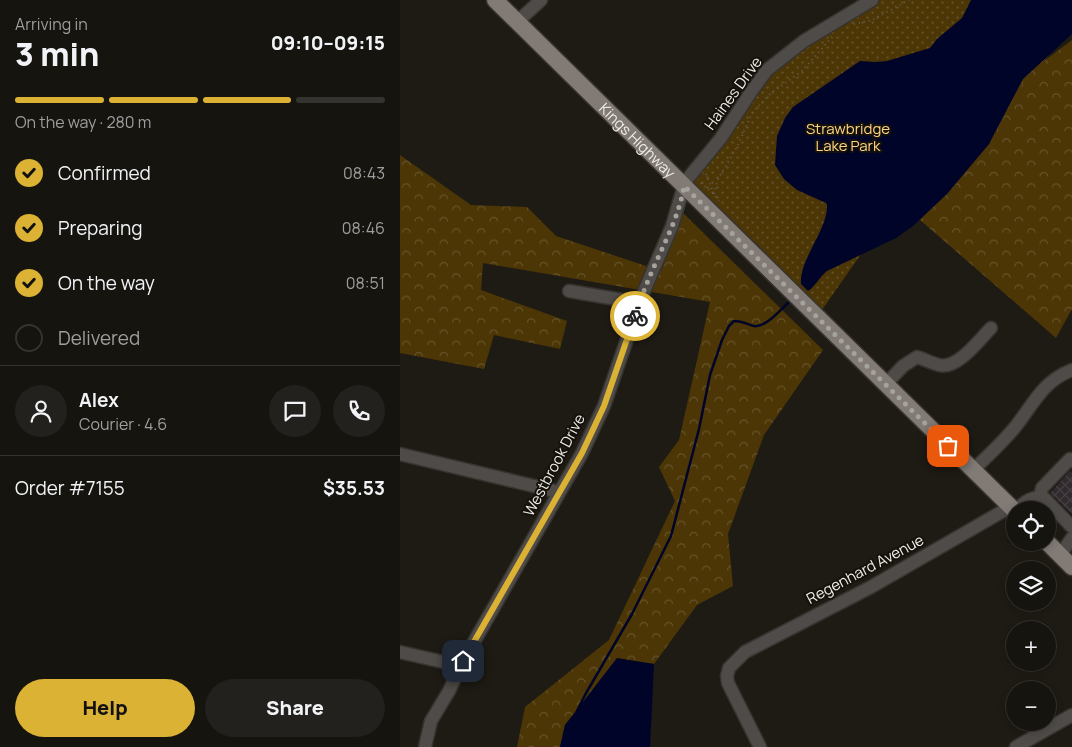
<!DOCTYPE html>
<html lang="en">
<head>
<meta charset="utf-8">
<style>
	body { margin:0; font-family:Manrope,sans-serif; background:#23211d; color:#f1f3f6; height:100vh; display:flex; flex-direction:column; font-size:19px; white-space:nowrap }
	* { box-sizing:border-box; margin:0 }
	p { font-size:16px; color:#9e9e9e }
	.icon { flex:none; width:28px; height:28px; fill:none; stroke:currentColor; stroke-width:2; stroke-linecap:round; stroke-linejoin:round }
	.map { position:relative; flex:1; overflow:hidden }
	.sheet { display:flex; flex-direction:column; background:#16140f; width:400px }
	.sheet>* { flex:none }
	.tools { position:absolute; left:606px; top:501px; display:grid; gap:10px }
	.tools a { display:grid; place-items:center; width:50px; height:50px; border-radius:50%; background:#16140f; box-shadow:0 2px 8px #0003,0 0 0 1px #35332f; font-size:25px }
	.pin { position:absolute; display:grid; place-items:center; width:42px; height:42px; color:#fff; margin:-21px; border-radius:10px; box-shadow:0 2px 8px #0006 }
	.courier { position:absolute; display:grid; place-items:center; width:50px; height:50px; margin:-25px; border:4px solid #dbb233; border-radius:50%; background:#fff; color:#222; box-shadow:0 1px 6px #0007 }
	.summary em { font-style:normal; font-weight:800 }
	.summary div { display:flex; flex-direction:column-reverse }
	.summary { display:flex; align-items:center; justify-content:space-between; height:85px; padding:0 15px }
	h1 { font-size:32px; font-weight:800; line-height:38px }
	.bar { display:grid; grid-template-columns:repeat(4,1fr); gap:8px 5px; align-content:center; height:60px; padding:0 15px }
	.bar i { height:6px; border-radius:4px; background:#35332f }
	.bar .current { background:#dbb233 }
	.bar p { grid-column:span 4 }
	.line { display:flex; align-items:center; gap:12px; padding:0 15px; border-top:1px solid #35332f }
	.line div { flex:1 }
	.round { display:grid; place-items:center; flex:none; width:52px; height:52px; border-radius:26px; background:#23211d }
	ol { padding:0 15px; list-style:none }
	li { display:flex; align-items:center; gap:15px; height:55px }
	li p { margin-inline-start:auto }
	li .icon { padding:5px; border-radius:50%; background:#dbb233; color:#111; stroke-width:4 }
	li:last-child { color:#9e9e9e }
	li i { width:28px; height:28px; border:2px solid #35332f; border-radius:50% }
	.primary-button { display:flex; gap:10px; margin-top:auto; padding:10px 15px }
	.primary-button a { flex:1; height:58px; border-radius:30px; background:#dbb233; color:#111; font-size:20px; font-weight:800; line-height:58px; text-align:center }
	.primary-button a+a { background:#23211d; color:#f1f3f6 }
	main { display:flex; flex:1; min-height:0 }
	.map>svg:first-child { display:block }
</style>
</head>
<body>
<main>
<section class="sheet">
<div class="summary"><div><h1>3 min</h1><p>Arriving in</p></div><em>09:10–09:15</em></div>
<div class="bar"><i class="current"></i><i class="current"></i><i class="current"></i><i></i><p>On the way · 280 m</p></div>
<ol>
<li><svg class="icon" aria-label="check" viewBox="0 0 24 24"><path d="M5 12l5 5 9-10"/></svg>Confirmed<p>08:43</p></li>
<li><svg class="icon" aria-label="check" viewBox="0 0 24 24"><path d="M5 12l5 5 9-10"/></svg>Preparing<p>08:46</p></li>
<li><svg class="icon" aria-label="check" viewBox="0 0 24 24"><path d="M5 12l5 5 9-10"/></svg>On the way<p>08:51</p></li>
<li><i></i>Delivered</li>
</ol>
<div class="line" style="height:90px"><a class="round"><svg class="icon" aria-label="person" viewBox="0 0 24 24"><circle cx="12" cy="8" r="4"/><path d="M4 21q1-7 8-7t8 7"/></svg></a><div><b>Alex</b><p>Courier · 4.6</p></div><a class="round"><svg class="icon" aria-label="chat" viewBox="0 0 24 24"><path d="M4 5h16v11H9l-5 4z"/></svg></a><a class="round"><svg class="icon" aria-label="phone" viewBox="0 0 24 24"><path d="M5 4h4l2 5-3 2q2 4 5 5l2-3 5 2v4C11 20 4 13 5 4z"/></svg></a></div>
<div class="line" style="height:65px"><div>Order #7155</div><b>$35.53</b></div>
<div class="primary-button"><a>Help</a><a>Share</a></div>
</section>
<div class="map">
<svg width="672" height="747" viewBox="0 0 672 747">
	<defs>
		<pattern id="grass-dots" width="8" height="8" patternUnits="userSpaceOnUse" patternTransform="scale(1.25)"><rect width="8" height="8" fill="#4c3606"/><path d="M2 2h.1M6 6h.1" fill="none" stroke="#66532a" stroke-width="1.8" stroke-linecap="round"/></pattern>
		<pattern id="forest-crowns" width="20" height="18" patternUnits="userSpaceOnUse" patternTransform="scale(1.25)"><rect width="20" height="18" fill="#4c3606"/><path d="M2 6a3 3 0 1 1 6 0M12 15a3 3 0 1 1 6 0" fill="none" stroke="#66532a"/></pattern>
		<pattern id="building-cross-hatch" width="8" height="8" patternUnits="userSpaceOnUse" patternTransform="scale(1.25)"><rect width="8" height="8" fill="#30292d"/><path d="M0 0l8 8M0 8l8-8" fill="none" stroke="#443e41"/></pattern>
	</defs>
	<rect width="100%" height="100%" fill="#1e1a14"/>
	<path fill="url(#grass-dots)" d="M474,0H672L666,33L630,79L595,136L557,177L473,237L417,317L285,182L378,60Z"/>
	<g fill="url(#forest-crowns)">
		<path d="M672,40V309L656,338L520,220L589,144L628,73Z"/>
		<path d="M0,155L71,205L127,207L156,236L261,271L278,208L423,350L364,435L328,534L333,586L297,605L254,664L217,659L165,725L160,747H117L125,707L209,640L275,501L259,467L279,440L310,302L83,263L81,290L167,321L160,349L94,335L84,369L0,353Z"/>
	</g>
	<g fill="#000429">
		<path d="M571,0H672V34L623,79L589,144L547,194L513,226L496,238L427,271C419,277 416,286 408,291L401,284C399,259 428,230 427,205L426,203L397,190L384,179L375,165L377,136L385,118L393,107L460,61L476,62L487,61L530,48L537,39L562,18Z"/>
		<path d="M217,658L254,664L250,747H160L165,725Z"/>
	</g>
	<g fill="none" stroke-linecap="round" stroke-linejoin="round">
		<path stroke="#000429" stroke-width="2.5" d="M177,711L185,695L232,614L271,536L299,429L310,375L322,340L329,326L334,321C342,321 347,324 354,326C366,328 383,307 391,300"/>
	</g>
	<path fill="url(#building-cross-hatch)" d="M670,471L672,473V514L650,493Z"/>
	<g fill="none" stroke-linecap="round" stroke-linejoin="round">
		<defs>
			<g id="minor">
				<path d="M117,22L141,0"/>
				<path d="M169,291L240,303"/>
				<path d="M486,384L503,366L517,357C524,359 531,363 539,365C557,370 579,340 591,328"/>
				<path d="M0,454L159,492"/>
				<path d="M573,470C588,456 603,442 616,426C634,403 643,381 672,370"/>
				<path d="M640,497L642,488L670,459L672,461"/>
				<path d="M616,510C624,502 634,494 645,499L672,527"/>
				<path d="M660,555L672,538"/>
				<path d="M0,652L61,666"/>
				<path d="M25,747L31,721L49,691L63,661L182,453L204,406L242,296L272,226L285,182L321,138L351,92L367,70L404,41L472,0"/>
				<path d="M360,747L328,683L327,676L329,668L345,652L471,587L610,507"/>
				<path d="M616,747L672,715"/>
			</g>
			<g id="major">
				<path id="s1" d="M95,0L615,511"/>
				<path d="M647,542L672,567"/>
			</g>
		</defs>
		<use href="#minor" stroke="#37332e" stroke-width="15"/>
		<use href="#major" stroke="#37332e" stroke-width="19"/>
		<g stroke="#615e58" stroke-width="2" stroke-dasharray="1 4" stroke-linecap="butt">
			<path d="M454,24L472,20L509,0"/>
			<path d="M306,174L313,192"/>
			<path d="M301,183L314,194L319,201"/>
			<path d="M314,194L318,179L338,145L352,113L371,93L401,72L433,36"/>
		</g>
		<use href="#minor" stroke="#4e4b48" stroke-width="12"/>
		<use href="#major" stroke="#817a75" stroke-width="16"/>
	</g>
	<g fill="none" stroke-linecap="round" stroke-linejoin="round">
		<path stroke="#a6a39e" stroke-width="5" stroke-dasharray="0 9" d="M235,316C240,303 244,289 250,276C262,247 279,218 284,186L548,446"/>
		<path stroke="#dbb233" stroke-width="6" d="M63,661L182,453L204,406L235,316"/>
	</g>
	<g text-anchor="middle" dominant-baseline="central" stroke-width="4" stroke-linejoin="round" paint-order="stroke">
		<g font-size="15" fill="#f0ede9" stroke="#15110b">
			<text transform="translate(333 93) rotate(-54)">Haines Drive</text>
			<text stroke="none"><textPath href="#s1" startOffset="200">Kings Highway</textPath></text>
			<text transform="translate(154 465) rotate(-62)">Westbrook Drive</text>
			<text transform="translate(465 569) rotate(-28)">Regenhard Avenue</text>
		</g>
		<g font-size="15" fill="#fed485" stroke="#15110b">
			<text x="448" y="128">Strawbridge<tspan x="448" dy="17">Lake Park</tspan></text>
		</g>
	</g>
</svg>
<div class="tools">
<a><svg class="icon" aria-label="locate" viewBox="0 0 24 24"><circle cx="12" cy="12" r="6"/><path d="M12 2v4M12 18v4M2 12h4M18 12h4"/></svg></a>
<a><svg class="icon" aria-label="layers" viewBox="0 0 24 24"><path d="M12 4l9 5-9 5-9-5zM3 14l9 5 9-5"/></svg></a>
<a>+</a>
<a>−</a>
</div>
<div class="pin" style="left:548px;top:446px;background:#ea580c"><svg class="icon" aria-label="bag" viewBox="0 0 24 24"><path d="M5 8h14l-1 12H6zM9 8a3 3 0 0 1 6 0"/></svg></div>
<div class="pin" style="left:63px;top:661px;background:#1f2937"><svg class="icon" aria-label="home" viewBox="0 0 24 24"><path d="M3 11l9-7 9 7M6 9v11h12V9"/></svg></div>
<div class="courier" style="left:235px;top:316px"><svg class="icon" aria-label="bike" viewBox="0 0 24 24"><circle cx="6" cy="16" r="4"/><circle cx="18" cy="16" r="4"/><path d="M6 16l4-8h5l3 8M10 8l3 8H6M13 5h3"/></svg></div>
</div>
</main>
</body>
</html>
